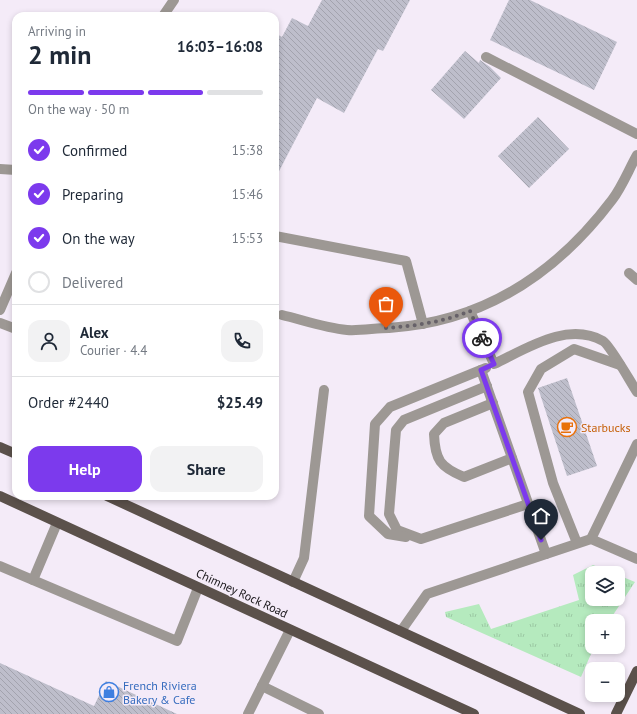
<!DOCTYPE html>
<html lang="en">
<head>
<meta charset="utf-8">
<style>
	body { margin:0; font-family:"PT Sans",sans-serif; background:#f2f2f3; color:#1f2937; height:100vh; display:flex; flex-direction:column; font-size:15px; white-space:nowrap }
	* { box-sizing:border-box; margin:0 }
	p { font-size:13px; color:#747a83 }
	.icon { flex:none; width:22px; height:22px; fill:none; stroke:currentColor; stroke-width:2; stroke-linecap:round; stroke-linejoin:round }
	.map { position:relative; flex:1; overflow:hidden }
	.side { position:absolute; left:12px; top:12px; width:267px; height:488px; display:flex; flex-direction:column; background:#fff; border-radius:12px; box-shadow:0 2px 6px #0003 }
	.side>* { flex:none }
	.fabs { position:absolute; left:585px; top:566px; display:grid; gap:8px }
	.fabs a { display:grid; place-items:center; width:40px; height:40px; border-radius:8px; background:#fff; box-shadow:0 2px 6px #0003; font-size:20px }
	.pin { position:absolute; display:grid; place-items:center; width:34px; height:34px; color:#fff; margin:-41px -17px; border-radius:50% 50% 50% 0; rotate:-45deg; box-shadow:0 0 4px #0007 }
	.pin .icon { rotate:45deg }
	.courier { position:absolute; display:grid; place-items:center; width:40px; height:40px; margin:-20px; border:3px solid #7c3aed; border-radius:50%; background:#fff; color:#222; box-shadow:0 1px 5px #0007 }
	.headline em { font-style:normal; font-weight:700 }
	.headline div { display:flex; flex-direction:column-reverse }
	.headline { display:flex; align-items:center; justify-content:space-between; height:68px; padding:0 16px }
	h1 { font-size:26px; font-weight:700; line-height:30px }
	.bar { display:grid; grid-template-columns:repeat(4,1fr); gap:6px 4px; align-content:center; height:48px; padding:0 16px }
	.bar i { height:5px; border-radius:3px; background:#e0e1e3 }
	.bar .active { background:#7c3aed }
	.bar p { grid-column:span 4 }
	.line { display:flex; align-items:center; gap:10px; padding:0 16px; border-top:1px solid #e0e1e3 }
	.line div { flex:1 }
	.round { display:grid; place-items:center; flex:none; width:42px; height:42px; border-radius:12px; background:#f2f2f3 }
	ol { padding:0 16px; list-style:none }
	li { display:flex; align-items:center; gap:12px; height:44px }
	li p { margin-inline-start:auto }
	li .icon { padding:4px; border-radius:50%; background:#7c3aed; color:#fff; stroke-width:4 }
	li:last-child { color:#747a83 }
	li i { width:22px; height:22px; border:2px solid #e0e1e3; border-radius:50% }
	.button { display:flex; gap:8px; margin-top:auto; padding:8px 16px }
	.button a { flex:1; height:46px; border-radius:12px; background:#7c3aed; color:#fff; font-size:16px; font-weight:700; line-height:46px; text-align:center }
	.button a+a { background:#f2f2f3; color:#1f2937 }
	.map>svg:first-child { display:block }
</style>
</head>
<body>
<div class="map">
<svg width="637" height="714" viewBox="0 0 637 714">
	<defs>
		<pattern id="grass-tufts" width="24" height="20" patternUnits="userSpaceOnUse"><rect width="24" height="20" fill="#b5eabe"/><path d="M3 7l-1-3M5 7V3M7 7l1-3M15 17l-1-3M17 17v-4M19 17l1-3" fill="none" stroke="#9bc8a3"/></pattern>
		<pattern id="building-back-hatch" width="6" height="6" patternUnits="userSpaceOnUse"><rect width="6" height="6" fill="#bebecb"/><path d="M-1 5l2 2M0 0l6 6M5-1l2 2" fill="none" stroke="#a3a3ae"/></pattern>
	</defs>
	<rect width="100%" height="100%" fill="#f4ebf8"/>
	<path fill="url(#grass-tufts)" d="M593,565L613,573H592V599H618V575L635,582L609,621H592V647H594L581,677L446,617L445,612L479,604L491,629L579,600L573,575Z"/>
	<g fill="url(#building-back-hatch)">
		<path d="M322,0H410L383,51L378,49L344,113L317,98L275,179V33L282,37L292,18L308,26Z"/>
		<path d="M509,0H530L617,42L594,90L490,40Z"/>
		<path d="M465,51L479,63L480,60L490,67L501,78L464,119L431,90Z"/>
		<path d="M538,117L569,149L529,188L498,156Z"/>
		<path d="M567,378L597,466L567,476L538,388Z"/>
		<path d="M0,663L94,706L106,681L177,714H0Z"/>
	</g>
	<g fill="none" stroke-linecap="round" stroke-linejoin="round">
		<g stroke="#9d9894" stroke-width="10">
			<path d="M163,16L174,0"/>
			<path d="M486,57L637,134"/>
			<path d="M0,169L16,170"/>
			<path d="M275,236L406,261L423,324"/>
			<path d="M629,273L637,280"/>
			<path d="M0,310L16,273"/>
			<path d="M470,311L494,364C526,349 567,321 603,341C610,345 631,383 637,392"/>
			<path d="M282,315C303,320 325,328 347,330C360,331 376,328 389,328C483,322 556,274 612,200C622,187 629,169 637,155"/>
			<path d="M0,323L16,329"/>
			<path d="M486,368L481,370L546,554"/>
			<path d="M487,386L404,420L396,430L389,514L397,530L421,539L528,504"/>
			<path d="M493,403L444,423L434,434C435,460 440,467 464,477L512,458"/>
			<path d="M406,537L388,534L369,516L375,424L390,407L481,370"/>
			<path d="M591,539L637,444"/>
			<path d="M577,543L553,483L528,392L541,369L574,349L620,365"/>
			<path d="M0,566L177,641L198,588"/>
			<path d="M33,580L57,523"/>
			<path d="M293,582L304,558L324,390"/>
			<path d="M401,631L427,594L591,539L637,559"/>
			<path d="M262,686L319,714"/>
			<path d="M248,714L290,630"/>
		</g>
		<g stroke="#5b514b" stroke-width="10">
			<path d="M0,447L16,454"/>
			<path d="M0,496L474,714"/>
			<path d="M107,496L580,714"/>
			<path d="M616,714L637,671"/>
		</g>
	</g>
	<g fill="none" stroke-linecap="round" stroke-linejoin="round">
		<path stroke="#666168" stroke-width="4" stroke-dasharray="0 7.2" d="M386,328C415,326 443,322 470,311L482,338"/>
		<path stroke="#7c3aed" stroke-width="5" d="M482,338L494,364L481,370L541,540"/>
	</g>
	<defs>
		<symbol id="cafe-ring" viewBox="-11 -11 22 22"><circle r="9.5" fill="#f4ebf8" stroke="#e8710a" stroke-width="1.5"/><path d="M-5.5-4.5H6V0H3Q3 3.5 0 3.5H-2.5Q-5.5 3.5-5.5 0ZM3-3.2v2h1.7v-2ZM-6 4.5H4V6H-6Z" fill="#e8710a"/></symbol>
		<symbol id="shop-ring" viewBox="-11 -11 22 22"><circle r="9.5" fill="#f4ebf8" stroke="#3f7fe0" stroke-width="1.5"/><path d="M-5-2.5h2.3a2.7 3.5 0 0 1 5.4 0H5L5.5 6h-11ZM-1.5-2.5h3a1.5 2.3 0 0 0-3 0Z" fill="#3f7fe0"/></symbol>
	</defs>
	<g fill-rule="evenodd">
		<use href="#cafe-ring" x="556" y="416" width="22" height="22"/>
		<use href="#shop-ring" x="98" y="681" width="22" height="22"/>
	</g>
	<g text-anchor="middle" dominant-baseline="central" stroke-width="3" stroke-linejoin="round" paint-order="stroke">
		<g font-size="12" fill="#c56008" stroke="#f4ebf8" text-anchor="start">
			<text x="581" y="427">Starbucks</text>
		</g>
		<g font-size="12" fill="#19161a" stroke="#f4ebf8">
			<text transform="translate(242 593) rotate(25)">Chimney Rock Road</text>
		</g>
		<g font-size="12" fill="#366cbe" stroke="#f4ebf8" text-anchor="start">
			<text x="123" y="685">French Riviera<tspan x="123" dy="14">Bakery &amp; Cafe</tspan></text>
		</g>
	</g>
</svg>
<div class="fabs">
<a><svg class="icon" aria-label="layers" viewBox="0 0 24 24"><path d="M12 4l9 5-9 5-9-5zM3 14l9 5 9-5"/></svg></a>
<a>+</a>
<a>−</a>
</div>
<div class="pin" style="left:386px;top:328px;background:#ea580c"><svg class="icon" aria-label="bag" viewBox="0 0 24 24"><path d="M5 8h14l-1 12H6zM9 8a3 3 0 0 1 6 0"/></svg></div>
<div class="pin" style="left:541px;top:540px;background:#1f2937"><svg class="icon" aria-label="home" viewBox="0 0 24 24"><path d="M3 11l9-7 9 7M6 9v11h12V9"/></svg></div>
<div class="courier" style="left:482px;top:338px"><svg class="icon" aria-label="bike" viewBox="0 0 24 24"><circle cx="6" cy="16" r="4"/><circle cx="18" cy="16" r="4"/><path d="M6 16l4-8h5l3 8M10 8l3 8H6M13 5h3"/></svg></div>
<section class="side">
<div class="headline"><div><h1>2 min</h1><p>Arriving in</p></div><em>16:03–16:08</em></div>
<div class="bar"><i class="active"></i><i class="active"></i><i class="active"></i><i></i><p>On the way · 50 m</p></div>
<ol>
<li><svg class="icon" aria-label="check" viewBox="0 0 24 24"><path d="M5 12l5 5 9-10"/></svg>Confirmed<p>15:38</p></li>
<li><svg class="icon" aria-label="check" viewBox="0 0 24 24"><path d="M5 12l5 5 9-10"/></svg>Preparing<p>15:46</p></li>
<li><svg class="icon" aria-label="check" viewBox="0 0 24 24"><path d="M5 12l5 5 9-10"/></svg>On the way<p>15:53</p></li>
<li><i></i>Delivered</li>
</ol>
<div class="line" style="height:72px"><a class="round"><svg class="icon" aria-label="person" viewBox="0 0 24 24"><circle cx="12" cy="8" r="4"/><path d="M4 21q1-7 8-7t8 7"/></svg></a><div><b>Alex</b><p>Courier · 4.4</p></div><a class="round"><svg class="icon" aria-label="phone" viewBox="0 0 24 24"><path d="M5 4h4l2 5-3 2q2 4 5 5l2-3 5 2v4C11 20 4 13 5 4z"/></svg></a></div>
<div class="line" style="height:52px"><div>Order #2440</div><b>$25.49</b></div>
<div class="button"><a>Help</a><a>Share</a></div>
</section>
</div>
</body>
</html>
